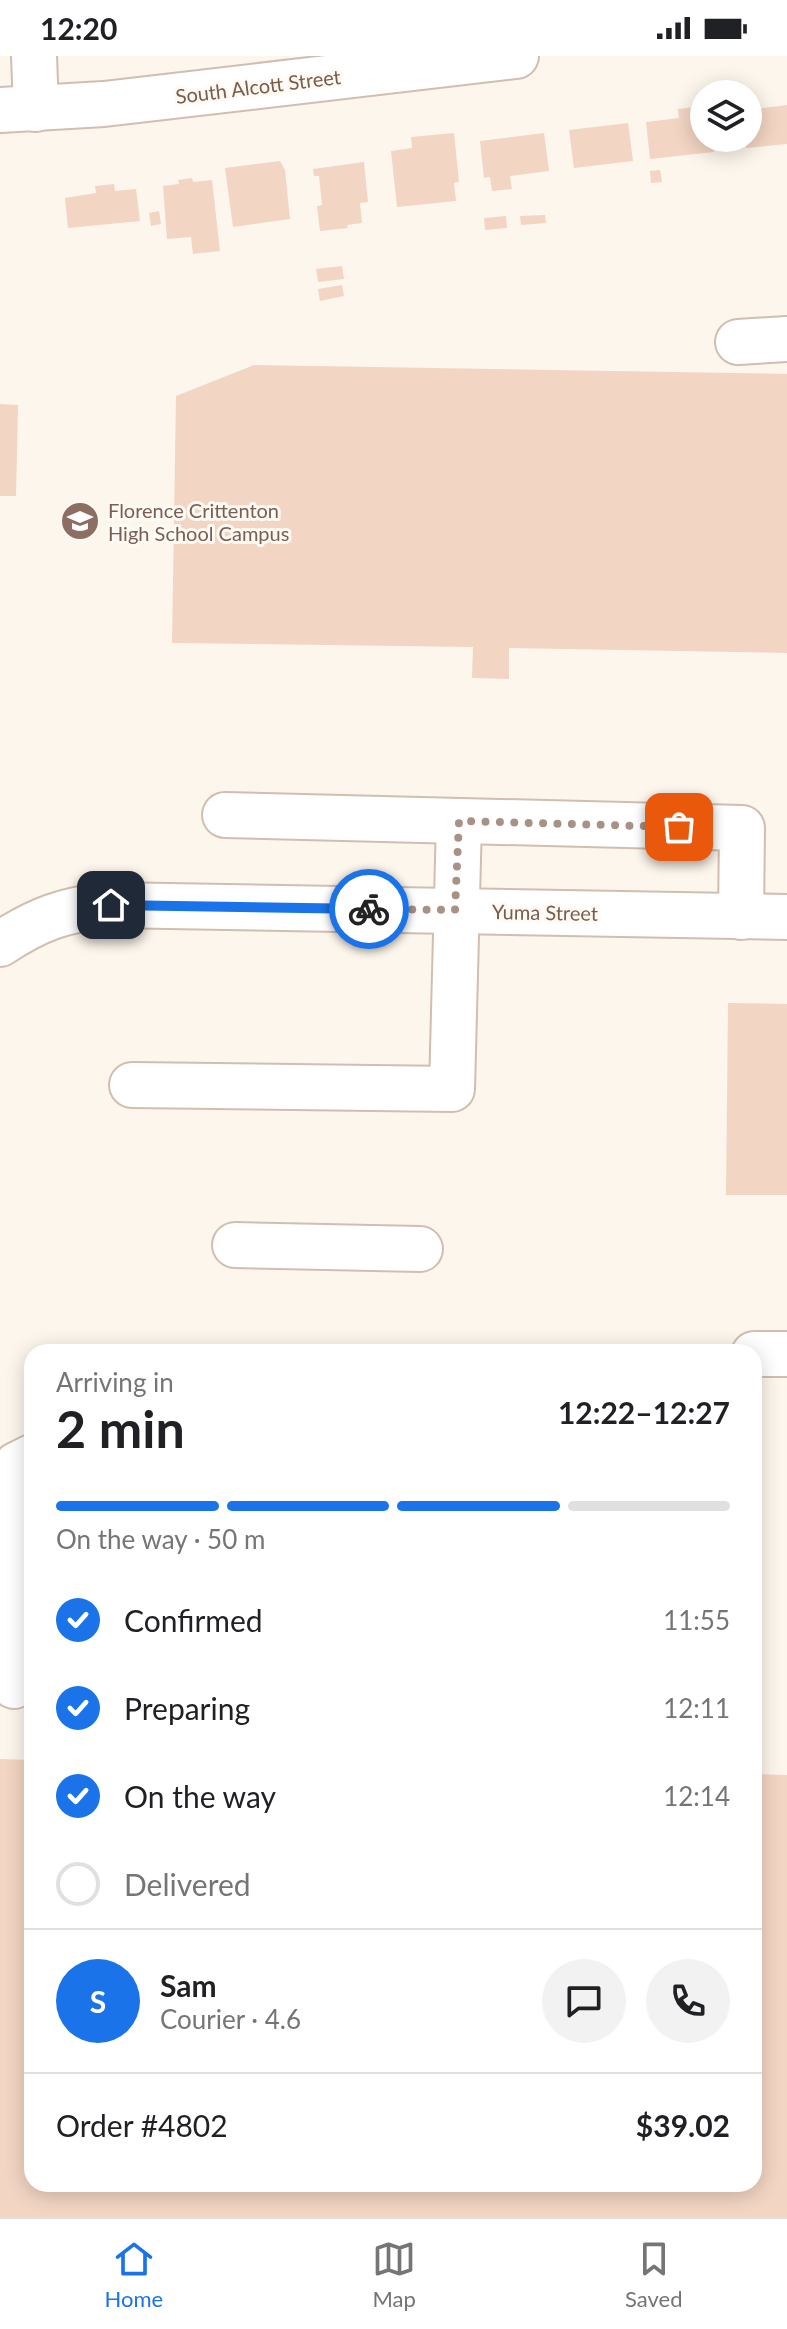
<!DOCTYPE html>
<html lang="en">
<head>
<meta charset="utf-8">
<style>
	body { margin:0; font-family:Lato,sans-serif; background:#f2f2f2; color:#202124; height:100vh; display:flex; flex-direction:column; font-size:30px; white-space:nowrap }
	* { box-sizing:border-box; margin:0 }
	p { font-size:26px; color:#757577 }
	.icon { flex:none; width:44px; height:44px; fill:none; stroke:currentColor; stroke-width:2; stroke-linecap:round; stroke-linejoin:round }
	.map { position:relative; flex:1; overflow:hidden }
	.side { position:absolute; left:24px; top:1288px; width:738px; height:848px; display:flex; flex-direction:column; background:#fff; border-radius:24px; box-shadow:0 4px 20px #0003 }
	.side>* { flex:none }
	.controls { position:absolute; left:690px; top:24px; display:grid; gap:16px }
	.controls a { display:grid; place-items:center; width:72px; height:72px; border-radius:50%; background:#fff; box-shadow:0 4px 20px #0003; font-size:40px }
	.pin { position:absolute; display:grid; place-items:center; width:68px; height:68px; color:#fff; margin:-34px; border-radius:16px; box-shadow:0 4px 12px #0006 }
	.courier { position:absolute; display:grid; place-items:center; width:80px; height:80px; margin:-40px; border:6px solid #1a73e8; border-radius:50%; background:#fff; color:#222; box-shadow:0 2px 10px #0007 }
	.head em { font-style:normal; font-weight:700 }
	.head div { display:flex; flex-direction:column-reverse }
	.head { display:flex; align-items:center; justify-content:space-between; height:136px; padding:0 32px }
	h1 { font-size:52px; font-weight:700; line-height:60px }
	.bar { display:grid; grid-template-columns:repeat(4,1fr); gap:12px 8px; align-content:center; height:96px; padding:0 32px }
	.bar i { height:10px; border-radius:6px; background:#e0e0e0 }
	.bar .active { background:#1a73e8 }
	.bar p { grid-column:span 4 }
	.line { display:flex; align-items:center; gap:20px; padding:0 32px; border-top:2px solid #e0e0e0 }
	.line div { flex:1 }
	.round { display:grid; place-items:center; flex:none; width:84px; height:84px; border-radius:42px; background:#f2f2f2 }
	ol { padding:0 32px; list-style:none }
	li { display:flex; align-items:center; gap:24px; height:88px }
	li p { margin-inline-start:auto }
	li .icon { padding:8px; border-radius:50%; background:#1a73e8; color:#fff; stroke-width:4 }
	li:last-child { color:#757577 }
	li i { width:44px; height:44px; border:4px solid #e0e0e0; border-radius:50% }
	.status { display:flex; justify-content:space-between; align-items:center; height:56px; padding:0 40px; background:#fff; direction:ltr }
	.status svg { height:22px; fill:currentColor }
	.dock { display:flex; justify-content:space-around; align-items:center; height:112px; border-top:2px solid #e0e0e0; background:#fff; font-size:22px; color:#757577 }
	.dock a { display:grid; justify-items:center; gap:4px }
	.dock .active { color:#1a73e8 }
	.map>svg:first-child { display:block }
</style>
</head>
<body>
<div class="status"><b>12:20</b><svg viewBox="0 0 49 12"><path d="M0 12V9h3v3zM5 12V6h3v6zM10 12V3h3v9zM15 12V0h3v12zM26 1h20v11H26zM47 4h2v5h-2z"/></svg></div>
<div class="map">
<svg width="787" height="2161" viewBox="0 0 787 2161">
	<rect width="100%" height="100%" fill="#fdf6ec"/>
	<g fill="#f3d5c3">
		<path d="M787,49V88L746,92L748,54Z"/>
		<path d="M704,50V82H712L714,96L650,103L646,66L679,62L678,53Z"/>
		<path d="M628,67L633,105L574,112L569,74Z"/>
		<path d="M454,77L459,126L454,127L456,145L397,151L391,95L412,92L411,81Z"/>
		<path d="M544,77L549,115L510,120L512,133L492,135L490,121L484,122L480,85Z"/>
		<path d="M280,105L285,114L290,163L233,171L225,112Z"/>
		<path d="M364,106L368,146L360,147L362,167L347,169L348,172L320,175L317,150L322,149L319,120H314L313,113Z"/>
		<path d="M660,114L662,126L651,127L650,115Z"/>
		<path d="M192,122L193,126L212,124L220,195L193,198L191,181L167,183L163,130L179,128L178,124Z"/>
		<path d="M114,128L115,135L136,133L140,165L68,172L65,142L96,137L95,130Z"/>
		<path d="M159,155L161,168L151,170L149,157Z"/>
		<path d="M545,159L546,167L521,169L520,160Z"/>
		<path d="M506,160L507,172L485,174L484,162Z"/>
		<path d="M342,210L344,223L318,226L316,213Z"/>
		<path d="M342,229L344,240L320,245L318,233Z"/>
		<path d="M254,309L787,318V597L509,592V623L472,622L473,591L172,587L176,340Z"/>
		<path d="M0,348L18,349L16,440H0Z"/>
		<path d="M728,947L787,948V1139H726Z"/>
		<path d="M0,1703L32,1704V2128H754V1718L787,1719V2161H0Z"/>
	</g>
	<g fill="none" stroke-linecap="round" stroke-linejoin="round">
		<defs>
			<g id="minor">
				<path d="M34,0L36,53"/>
				<path d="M0,54L104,48L516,0"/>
				<path d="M738,286L787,283"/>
				<path d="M225,759L742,772L741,861"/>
				<path d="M0,888C38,863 65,853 111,849L787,861"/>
				<path d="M132,1029L452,1033L459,765"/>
				<path d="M235,1189L420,1193"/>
				<path d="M754,1298H787"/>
				<path d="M14,1630L16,1409L32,1401"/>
			</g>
		</defs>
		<use href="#minor" stroke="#d1beb0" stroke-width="48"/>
		<use href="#minor" stroke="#fff" stroke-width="44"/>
	</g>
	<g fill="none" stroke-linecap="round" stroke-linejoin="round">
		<path stroke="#a89285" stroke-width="8" stroke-dasharray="0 14.4" d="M369,853L455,854L459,765L679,771"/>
		<path stroke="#1a73e8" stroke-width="10" d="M111,849L369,853"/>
	</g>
	<defs>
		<symbol id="school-disc" viewBox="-11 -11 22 22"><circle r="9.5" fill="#8d6e63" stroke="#fffaf3"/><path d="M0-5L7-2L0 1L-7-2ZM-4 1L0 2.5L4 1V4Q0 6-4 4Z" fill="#fff"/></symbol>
	</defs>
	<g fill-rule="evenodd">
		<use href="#school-disc" x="58" y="443" width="44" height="44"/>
	</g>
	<g text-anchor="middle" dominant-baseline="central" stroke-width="6" stroke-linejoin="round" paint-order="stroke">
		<g font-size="20" fill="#7a5c4d" stroke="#fffaf3">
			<text transform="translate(258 30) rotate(-7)">South Alcott Street</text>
			<text transform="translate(545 856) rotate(1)">Yuma Street</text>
		</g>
		<g font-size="20" fill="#785e54" stroke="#fffaf3" text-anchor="start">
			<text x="108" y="454">Florence Crittenton<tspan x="108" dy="23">High School Campus</tspan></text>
		</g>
	</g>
</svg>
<div class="controls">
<a><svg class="icon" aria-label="layers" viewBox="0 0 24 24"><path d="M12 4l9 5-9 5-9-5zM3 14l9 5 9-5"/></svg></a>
</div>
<div class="pin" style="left:679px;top:771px;background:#ea580c"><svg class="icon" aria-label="bag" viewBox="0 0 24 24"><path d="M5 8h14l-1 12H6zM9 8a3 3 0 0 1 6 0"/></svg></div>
<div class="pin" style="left:111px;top:849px;background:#1f2937"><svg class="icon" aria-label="home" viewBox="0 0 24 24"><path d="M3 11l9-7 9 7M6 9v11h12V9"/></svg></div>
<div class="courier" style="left:369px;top:853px"><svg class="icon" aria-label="bike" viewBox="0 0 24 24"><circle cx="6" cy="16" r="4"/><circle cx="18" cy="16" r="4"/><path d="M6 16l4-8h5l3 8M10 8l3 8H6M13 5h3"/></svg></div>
<section class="side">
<div class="head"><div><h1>2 min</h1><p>Arriving in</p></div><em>12:22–12:27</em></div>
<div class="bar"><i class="active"></i><i class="active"></i><i class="active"></i><i></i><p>On the way · 50 m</p></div>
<ol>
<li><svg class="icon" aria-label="check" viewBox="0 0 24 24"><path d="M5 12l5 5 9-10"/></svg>Confirmed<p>11:55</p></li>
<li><svg class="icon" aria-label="check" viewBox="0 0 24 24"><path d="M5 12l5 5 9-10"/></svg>Preparing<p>12:11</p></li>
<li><svg class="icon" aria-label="check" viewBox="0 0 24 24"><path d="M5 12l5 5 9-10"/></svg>On the way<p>12:14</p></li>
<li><i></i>Delivered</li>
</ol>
<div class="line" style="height:144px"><b class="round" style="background:#1a73e8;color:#fff">S</b><div><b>Sam</b><p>Courier · 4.6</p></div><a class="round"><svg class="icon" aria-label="chat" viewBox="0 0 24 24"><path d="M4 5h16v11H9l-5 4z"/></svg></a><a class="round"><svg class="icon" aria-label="phone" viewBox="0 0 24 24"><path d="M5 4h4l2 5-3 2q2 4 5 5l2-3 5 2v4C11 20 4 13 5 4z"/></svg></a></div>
<div class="line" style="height:104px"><div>Order #4802</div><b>$39.02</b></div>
</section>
</div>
<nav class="dock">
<a class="active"><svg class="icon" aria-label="home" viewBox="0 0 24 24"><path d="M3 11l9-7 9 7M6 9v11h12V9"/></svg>Home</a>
<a><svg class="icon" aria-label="map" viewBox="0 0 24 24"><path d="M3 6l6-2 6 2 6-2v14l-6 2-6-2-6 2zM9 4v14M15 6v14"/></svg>Map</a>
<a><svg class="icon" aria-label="saved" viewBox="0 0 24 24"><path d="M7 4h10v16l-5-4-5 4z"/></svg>Saved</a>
</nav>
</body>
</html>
